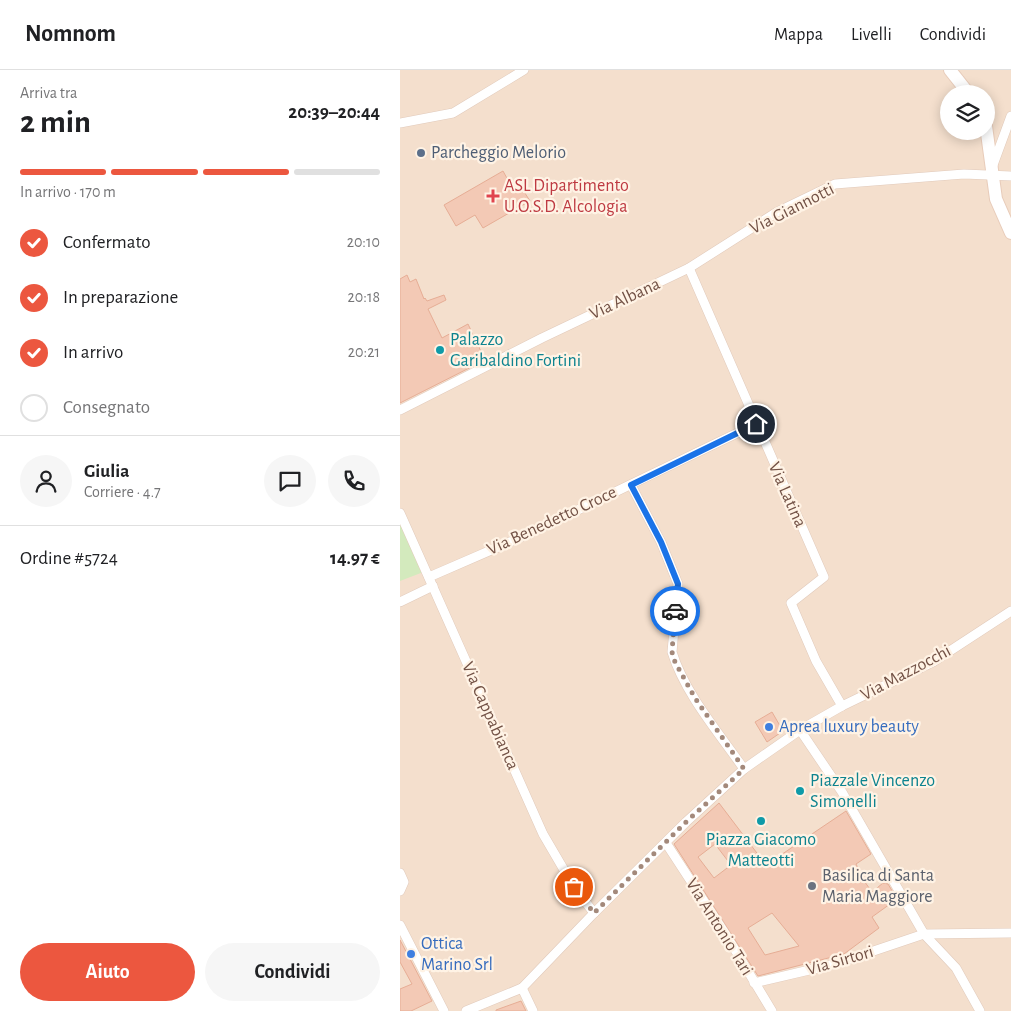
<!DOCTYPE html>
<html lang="it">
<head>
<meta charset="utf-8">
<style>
	body { margin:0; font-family:"Alegreya Sans",sans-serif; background:#f6f6f6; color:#202124; height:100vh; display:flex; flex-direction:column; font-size:19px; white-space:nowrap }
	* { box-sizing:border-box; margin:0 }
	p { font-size:16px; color:#757577 }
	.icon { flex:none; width:28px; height:28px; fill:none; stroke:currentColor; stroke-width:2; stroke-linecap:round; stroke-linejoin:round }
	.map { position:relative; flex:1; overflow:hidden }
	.drawer { display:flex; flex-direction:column; background:#fff; width:400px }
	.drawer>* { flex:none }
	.buttons { position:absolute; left:540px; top:15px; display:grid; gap:10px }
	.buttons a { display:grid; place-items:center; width:55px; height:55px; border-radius:50%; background:#fff; box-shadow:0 2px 12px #0003; font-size:25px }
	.pin { position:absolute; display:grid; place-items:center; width:42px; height:42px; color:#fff; margin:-21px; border:2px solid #fff; border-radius:50%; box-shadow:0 1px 5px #0007 }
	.courier { position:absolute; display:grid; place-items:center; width:50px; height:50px; margin:-25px; border:4px solid #1a73e8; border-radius:50%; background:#fff; color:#222; box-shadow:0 1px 6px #0007 }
	.summary em { font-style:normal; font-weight:700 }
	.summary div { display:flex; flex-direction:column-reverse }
	.summary { display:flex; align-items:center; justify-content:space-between; height:85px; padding:0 20px }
	h1 { font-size:32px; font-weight:700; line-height:38px }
	.bar { display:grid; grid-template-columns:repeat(4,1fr); gap:8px 5px; align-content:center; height:60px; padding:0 20px }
	.bar i { height:6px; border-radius:4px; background:#e0e0e0 }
	.bar .on { background:#ec573f }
	.bar p { grid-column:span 4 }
	.line { display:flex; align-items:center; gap:12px; padding:0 20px; border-top:1px solid #e0e0e0 }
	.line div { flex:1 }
	.round { display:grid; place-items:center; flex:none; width:52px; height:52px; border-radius:26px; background:#f6f6f6 }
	ol { padding:0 20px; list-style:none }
	li { display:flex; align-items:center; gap:15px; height:55px }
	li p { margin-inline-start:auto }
	li .icon { padding:5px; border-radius:50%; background:#ec573f; color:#fff; stroke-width:4 }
	li:last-child { color:#757577 }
	li i { width:28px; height:28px; border:2px solid #e0e0e0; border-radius:50% }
	.button { display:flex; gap:10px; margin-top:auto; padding:10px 20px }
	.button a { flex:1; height:58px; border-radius:30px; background:#ec573f; color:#fff; font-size:20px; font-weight:700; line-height:58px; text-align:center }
	.button a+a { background:#f6f6f6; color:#202124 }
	header { display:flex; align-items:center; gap:30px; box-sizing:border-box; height:70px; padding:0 25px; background:#fff; border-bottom:1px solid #e0e0e0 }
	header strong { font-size:24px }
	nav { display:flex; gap:28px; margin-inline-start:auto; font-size:18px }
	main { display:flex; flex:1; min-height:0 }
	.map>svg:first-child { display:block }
</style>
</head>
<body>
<header>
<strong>Nomnom</strong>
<nav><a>Mappa</a><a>Livelli</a><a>Condividi</a></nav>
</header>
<main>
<section class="drawer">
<div class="summary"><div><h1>2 min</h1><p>Arriva tra</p></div><em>20:39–20:44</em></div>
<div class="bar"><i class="on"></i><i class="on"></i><i class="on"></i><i></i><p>In arrivo · 170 m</p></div>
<ol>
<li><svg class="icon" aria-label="check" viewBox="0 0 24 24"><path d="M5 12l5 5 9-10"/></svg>Confermato<p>20:10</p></li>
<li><svg class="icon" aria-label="check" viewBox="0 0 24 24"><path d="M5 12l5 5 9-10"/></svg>In preparazione<p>20:18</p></li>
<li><svg class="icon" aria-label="check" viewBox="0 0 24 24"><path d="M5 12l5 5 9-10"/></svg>In arrivo<p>20:21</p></li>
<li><i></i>Consegnato</li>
</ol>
<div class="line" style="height:90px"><a class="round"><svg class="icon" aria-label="person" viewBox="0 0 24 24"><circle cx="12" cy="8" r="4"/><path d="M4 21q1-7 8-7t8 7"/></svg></a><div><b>Giulia</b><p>Corriere · 4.7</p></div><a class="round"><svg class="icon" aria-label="chat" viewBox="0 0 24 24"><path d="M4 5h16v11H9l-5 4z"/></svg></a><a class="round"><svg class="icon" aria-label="phone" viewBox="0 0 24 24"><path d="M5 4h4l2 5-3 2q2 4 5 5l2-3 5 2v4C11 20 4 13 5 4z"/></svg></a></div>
<div class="line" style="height:65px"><div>Ordine #5724</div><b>14.97 €</b></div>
<div class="button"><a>Aiuto</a><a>Condividi</a></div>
</section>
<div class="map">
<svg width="611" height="941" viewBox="0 0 611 941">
	<rect width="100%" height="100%" fill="#fdeede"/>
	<path fill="#f4dfcd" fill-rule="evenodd" d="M0,0H611V941H0ZM549,24H586V61H549Z"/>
	<path fill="#d3eabd" d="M0,443L26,501L0,511Z"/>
	<g fill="#f3c9b5" stroke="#e6ad95" fill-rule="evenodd">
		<path d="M103,101L114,121L121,117L130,131L83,158L75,145L56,156L44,135Z"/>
		<path d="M7,205L10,212L16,209L24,229L25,228L27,231L44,225L46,230L28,239L42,268L68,254L85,290L0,333V209Z"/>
		<path d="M372,642L383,661L367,672L355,652Z"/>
		<path d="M319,733L366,795L446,741L471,784L456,794L459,800L457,801L472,822L483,813L488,814L497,829L472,847L479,858L444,884L358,906L274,774ZM315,774L331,795L314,808L298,787ZM372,843L399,876L365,885L348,858Z"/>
		<path d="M0,870L32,931L11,941H0V919L12,914L0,892Z"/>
		<path d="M121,931L126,941H96V940Z"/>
	</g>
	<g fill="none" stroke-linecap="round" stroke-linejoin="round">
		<defs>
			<g id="street">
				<path d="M0,53L53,43L124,0"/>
				<path d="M593,95L611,46"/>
				<path d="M289,198L424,507L391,533L416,591L442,636"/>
				<path d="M0,340L142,268L289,198L377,142L435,114L564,104L611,106"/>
				<path d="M231,415L261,472L278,514L272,582C285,624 319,663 344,699"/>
				<path d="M0,443L143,764L174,817L194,843"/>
				<path d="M29,507L126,465L356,354"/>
				<path d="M0,532L33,516"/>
				<path d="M400,660L442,722L524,864L556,898L580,941"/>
				<path d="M266,773L326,865L372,941"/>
				<path d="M0,803L4,812L0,821"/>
				<path d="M0,855L44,941"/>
				<path d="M354,913L435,894L524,864L611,863"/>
				<path d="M122,918L133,941"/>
				<path d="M66,941L122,918L194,843L286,752L344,699L400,660L442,636L533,592L611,541"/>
			</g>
			<g id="secondary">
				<path d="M550,0L569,24"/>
				<path d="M586,56L596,129L611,163"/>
			</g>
		</defs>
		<use href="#street" stroke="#e1cabb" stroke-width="10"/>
		<use href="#secondary" stroke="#e8ccba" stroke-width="14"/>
		<use href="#street" stroke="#fff" stroke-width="9"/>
		<use href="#secondary" stroke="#fff" stroke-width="12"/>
	</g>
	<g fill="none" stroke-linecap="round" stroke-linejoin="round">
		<path stroke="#a3897b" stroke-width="5" stroke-dasharray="0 9" d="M174,817L194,843L286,752L344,699L295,628L275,592L272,582L275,541"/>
		<path stroke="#1a73e8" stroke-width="6" d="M275,541L278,514L261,472L231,415L356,354"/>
	</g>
	<circle fill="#5c6f8a" stroke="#fff3e5" stroke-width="2" cx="21" cy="83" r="5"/>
	<path fill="#e0444e" stroke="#fff3e5" stroke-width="2" d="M90.5 118.5h5v5h5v5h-5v5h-5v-5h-5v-5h5z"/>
	<g fill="#0f9aa8" stroke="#fff3e5" stroke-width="2">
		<circle cx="40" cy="280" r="5"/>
		<circle cx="400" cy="721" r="5"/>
		<circle cx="361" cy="751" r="5"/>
	</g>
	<g fill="#3f7fe0" stroke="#fff3e5" stroke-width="2">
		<circle cx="369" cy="657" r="5"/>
		<circle cx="11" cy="884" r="5"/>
	</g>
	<circle fill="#6b7280" stroke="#fff3e5" stroke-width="2" cx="412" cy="816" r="5"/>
	<g text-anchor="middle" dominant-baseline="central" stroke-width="4.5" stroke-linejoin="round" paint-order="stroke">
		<g font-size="18" fill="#4e5e75" stroke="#fff3e5" text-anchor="start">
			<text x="31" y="83">Parcheggio Melorio</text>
		</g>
		<g font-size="18" fill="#be3a42" stroke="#fff3e5" text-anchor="start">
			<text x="104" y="116">ASL Dipartimento<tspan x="104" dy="21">U.O.S.D. Alcologia</tspan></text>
		</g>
		<g font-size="18" fill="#735246" stroke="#fff3e5">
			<text transform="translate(392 139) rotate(-27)">Via Giannotti</text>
			<text transform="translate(225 229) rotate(-25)">Via Albana</text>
			<text transform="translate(387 425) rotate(66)">Via Latina</text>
			<text transform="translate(152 451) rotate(-25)">Via Benedetto Croce</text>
			<text transform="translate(506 603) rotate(-28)">Via Mazzocchi</text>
			<text transform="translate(90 646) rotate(66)">Via Cappabianca</text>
			<text transform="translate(319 857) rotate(58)">Via Antonio Tari</text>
			<text transform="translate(440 891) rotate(-16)">Via Sirtori</text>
		</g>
		<g font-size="18" fill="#0d838f" stroke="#fff3e5" text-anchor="start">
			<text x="50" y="270">Palazzo<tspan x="50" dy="21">Garibaldino Fortini</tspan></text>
			<text x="410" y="711">Piazzale Vincenzo<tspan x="410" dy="21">Simonelli</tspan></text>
			<text x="361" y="770" text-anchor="middle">Piazza Giacomo<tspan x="361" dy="21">Matteotti</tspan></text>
		</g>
		<g font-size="18" fill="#366cbe" stroke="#fff3e5" text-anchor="start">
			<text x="379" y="657">Aprea luxury beauty</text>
			<text x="21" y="874">Ottica<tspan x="21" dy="21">Marino Srl</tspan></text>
		</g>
		<g font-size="18" fill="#5b616d" stroke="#fff3e5" text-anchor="start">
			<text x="422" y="806">Basilica di Santa<tspan x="422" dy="21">Maria Maggiore</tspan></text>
		</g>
	</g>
</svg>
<div class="buttons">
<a><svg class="icon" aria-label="layers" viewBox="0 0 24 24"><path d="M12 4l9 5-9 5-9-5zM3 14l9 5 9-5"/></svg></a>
</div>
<div class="pin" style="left:174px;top:817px;background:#ea580c"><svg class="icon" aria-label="bag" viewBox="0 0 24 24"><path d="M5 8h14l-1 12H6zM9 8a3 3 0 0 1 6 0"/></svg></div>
<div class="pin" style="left:356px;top:354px;background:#1f2937"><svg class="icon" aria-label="home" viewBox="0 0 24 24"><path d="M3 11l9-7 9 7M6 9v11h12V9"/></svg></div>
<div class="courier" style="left:275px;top:541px"><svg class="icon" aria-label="car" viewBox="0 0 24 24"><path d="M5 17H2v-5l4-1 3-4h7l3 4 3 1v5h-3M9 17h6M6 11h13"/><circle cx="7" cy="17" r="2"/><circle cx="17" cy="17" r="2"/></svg></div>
</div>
</main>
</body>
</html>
